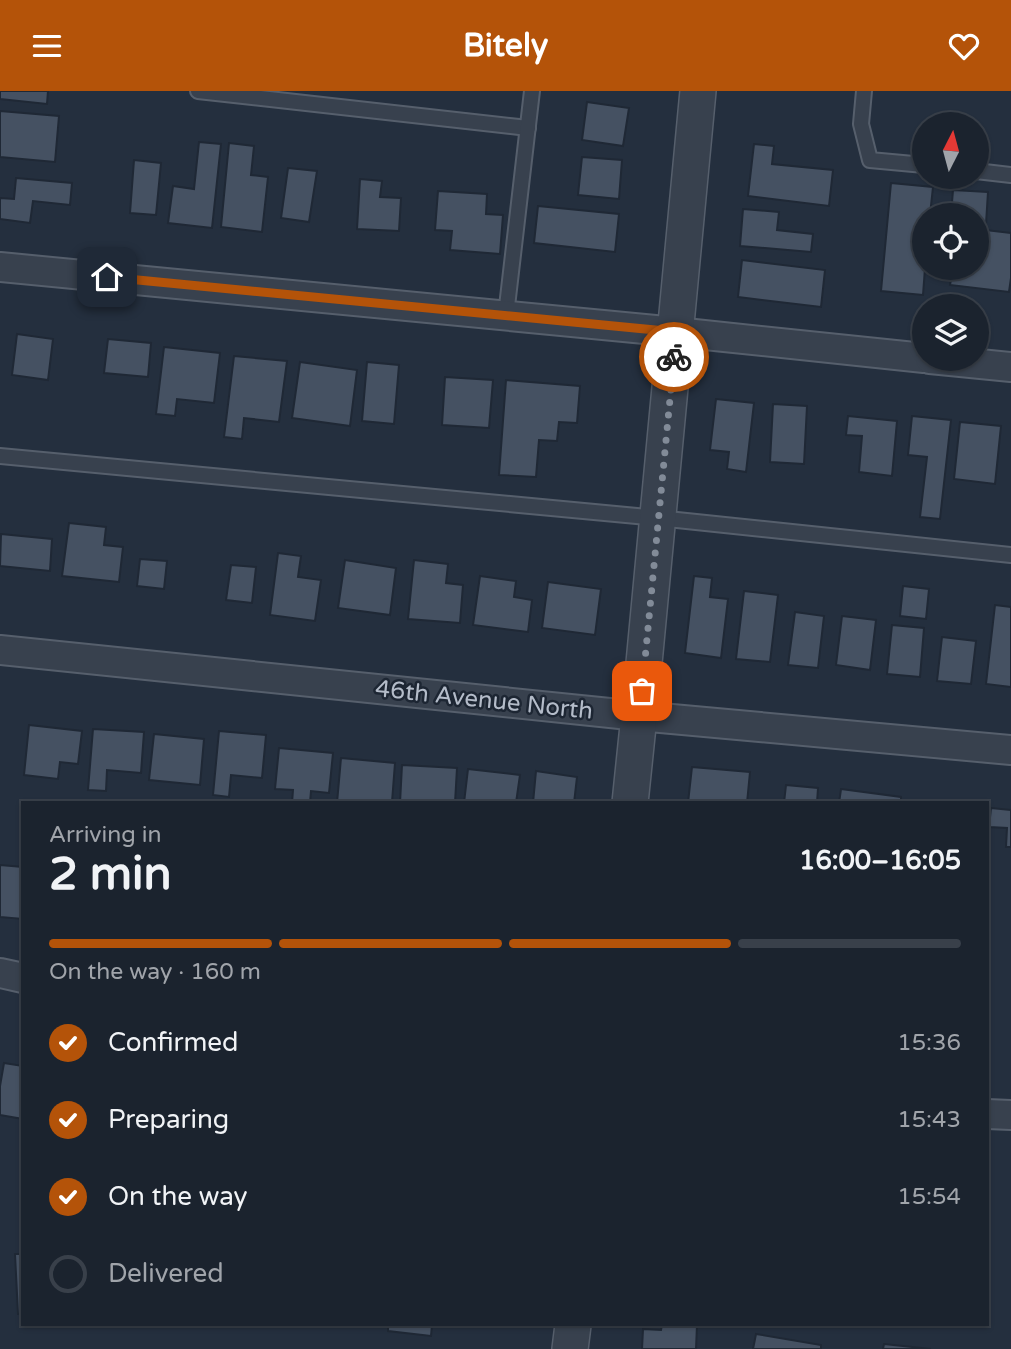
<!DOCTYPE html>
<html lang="en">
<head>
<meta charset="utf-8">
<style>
	body { margin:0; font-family:"Varela Round",sans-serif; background:#282f3a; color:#f1f3f6; height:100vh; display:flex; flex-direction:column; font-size:26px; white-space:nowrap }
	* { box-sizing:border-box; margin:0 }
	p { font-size:23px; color:#a0a4aa }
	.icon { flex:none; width:38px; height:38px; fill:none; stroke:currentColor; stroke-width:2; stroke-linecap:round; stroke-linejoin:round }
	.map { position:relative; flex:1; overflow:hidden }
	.panel { position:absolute; left:21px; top:710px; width:968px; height:525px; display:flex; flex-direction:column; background:#1b232e; border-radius:0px; box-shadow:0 2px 5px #0004,0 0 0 2px #39404a }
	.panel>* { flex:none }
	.needle { width:46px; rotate:6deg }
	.buttons { position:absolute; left:912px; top:21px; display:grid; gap:14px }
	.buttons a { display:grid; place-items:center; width:77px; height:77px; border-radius:50%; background:#1b232e; box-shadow:0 2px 5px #0004,0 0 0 2px #39404a; font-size:35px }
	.pin { position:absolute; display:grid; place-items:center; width:60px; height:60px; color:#fff; margin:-30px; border-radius:14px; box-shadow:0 4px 10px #0006 }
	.courier { position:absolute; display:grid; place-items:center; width:70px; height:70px; margin:-35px; border:5px solid #b45309; border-radius:50%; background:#fff; color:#222; box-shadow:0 2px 9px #0007 }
	.headline em { font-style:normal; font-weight:700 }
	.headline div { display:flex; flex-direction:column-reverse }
	.headline { display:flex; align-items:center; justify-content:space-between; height:119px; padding:0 28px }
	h1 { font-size:46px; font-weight:700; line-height:52px }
	.bar { display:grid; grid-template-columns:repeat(4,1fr); gap:10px 7px; align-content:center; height:84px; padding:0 28px }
	.bar i { height:9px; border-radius:5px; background:#39404a }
	.bar .selected { background:#b45309 }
	.bar p { grid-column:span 4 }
	ol { padding:0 28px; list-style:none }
	li { display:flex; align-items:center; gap:21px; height:77px }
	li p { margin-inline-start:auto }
	li .icon { padding:7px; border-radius:50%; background:#b45309; color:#fff; stroke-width:4 }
	li:last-child { color:#a0a4aa }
	li i { width:38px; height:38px; border:4px solid #39404a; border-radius:50% }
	header { display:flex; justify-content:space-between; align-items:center; height:91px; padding:0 28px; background:#b45309; color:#fff; font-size:32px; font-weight:700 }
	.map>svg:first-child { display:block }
</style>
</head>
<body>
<header><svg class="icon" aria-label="menu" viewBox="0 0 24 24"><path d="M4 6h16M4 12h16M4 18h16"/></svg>Bitely<svg class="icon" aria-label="heart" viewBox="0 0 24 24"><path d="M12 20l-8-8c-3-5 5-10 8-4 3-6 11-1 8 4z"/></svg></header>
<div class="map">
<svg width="1011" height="1258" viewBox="0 0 1011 1258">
	<rect width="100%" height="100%" fill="#242f3e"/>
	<g fill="#455162" stroke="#1f2835" stroke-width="2">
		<path d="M0,0H48L47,13L0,8Z"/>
		<path d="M587,11L629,17L623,55L582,49Z"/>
		<path d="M0,20L59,25L55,71L0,66Z"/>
		<path d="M199,51L221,53L212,137L168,132L173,95L194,98Z"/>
		<path d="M229,52L254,55L251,84L268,86L262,141L221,136Z"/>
		<path d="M754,53L774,55L772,73L833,79L829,115L748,105Z"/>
		<path d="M582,66L622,69L619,108L578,104Z"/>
		<path d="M134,69L161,72L156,124L130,122Z"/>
		<path d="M288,77L317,80L309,131L281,127Z"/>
		<path d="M16,87L72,92L70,114L33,110L30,132L0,128V107L14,108Z"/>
		<path d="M360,88L382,90L380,106L401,107L399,140L357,138Z"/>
		<path d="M891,92L933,96L930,124H924V177H925L923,204L881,200Z"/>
		<path d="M953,99L988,101L986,133H976V124H951Z"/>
		<path d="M438,100L487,103L486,123L503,124L500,163L450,159L452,140L435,139Z"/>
		<path d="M538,115L619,123L615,161L534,152Z"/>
		<path d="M743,118L779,121L777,139L813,143L811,161L740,155Z"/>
		<path d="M977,138L1011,142V187L1009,201L950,194L953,177H976Z"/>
		<path d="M742,169L825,179L821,216L738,206Z"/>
		<path d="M17,243L53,248L48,289L12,284Z"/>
		<path d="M108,248L151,252L148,286L104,282Z"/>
		<path d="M164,256L220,262L214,312L177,308L175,325L156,323Z"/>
		<path d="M234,265L287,270L279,331L244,327L242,348L224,346Z"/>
		<path d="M300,271L357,279L350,335L292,327Z"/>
		<path d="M367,271L399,274L394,333L362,330Z"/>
		<path d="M445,286L493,289L489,337L442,334Z"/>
		<path d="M506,289L580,295L577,332L559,331L557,350L539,349L536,386L499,384Z"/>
		<path d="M716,308L754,312L746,381L727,378L729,361L710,359Z"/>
		<path d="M773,313L807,315L804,373L770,371Z"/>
		<path d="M848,325L897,330L892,385L859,381L862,345L846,344Z"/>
		<path d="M912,325L951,329L940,428L920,426L927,366L908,364Z"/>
		<path d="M960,331L1001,335L995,393L954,388Z"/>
		<path d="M69,432L106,436L104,454L123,456L119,491L62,485Z"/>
		<path d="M1,443L52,448L50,480L0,475Z"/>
		<path d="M278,462L301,465L298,486L321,489L315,530L270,524Z"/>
		<path d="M140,468L167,470L164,498L137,495Z"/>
		<path d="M345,469L396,477L390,524L338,517Z"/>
		<path d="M414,469L448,473L446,492L463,494L460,532L408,528Z"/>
		<path d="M231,474L256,476L252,512L226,509Z"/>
		<path d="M480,485L516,490L514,506L532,509L528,541L473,534Z"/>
		<path d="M694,485L712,487L710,506L728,508L721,567L685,562Z"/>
		<path d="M548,491L601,498L595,544L542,537Z"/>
		<path d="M903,495L929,498L926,528L900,525Z"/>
		<path d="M744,500L778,504L770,571L736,568Z"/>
		<path d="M995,514L1011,516V596L986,593Z"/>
		<path d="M795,521L824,525L818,577L788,574Z"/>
		<path d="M842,525L876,529L870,579L836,574Z"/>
		<path d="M892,534L924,537L920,586L887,583Z"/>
		<path d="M942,546L976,550L971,593L937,590Z"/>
		<path d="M29,634L82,640L78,673L60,671L58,688L24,684Z"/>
		<path d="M93,638L144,641L141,682L107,679L106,700L88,699Z"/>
		<path d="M219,640L266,644L262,687L231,684L229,706L213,704Z"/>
		<path d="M154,643L204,648L200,694L149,689Z"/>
		<path d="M279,657L333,662L329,702L311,700L310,712H292L293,699L275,698Z"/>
		<path d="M341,667L395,672L392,711L374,709V712H337Z"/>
		<path d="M402,674L457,677L455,712H400Z"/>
		<path d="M692,676L750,681L747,712H688Z"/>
		<path d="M468,678L520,684L516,712H464Z"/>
		<path d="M536,680L577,686L574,712H533Z"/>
		<path d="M786,694L818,697L817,712H784Z"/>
		<path d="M841,698L901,706V712H839Z"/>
		<path d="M991,717L1011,719V756H1006L1007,737L989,736Z"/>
		<path d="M0,774L23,776V828L0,826Z"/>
		<path d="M4,972L23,975V1028L0,1024V995Z"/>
		<path d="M15,1163H23V1223H18Z"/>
		<path d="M388,1234H432L431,1245L388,1240Z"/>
		<path d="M662,1234H697L696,1258H642L643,1238L661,1239Z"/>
		<path d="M756,1243L821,1254V1258H753Z"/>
		<path d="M884,1253L931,1258H883Z"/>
	</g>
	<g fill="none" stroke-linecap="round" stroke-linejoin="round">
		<defs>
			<g id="service">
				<path d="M198,0L528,37"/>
				<path d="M864,0L861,33L870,69L924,74"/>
				<path d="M976,80L1011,84"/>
				<path d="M506,224L532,0"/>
				<path d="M0,365L658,427L1011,464"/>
			</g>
			<g id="minor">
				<path d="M0,176L676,241L924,267"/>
				<path d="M930,268L1011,276"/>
				<path d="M0,559L639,625L1011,659"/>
				<path d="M0,882L23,887"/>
				<path d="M987,1023L1011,1024"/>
			</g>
			<g id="tertiary">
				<path d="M630,712L639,625L698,0"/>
				<path d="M570,1258L573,1234"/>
			</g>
		</defs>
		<use href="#service" stroke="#565f6c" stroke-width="18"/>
		<use href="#minor" stroke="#565f6c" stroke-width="32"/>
		<use href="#tertiary" stroke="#565f6c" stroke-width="38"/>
		<use href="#service" stroke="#38414e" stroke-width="14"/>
		<use href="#minor" stroke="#38414e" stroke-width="28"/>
		<use href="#tertiary" stroke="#38414e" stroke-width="35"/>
	</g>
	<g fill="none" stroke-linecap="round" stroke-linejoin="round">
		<path stroke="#828b98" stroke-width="7" stroke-dasharray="0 12.6" d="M642,600L674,266"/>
		<path stroke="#b45309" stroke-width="9" d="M107,186L676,241L674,266"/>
	</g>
	<g text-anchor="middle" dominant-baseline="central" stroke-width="5" stroke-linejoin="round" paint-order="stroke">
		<g font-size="24" fill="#b4bcc9" stroke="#1d2633">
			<text transform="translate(484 609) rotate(6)">46th Avenue North</text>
		</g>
	</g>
</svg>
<div class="buttons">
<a><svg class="needle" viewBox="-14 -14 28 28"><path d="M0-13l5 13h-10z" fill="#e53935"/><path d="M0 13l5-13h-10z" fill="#a0a4aa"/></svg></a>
<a><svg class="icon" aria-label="locate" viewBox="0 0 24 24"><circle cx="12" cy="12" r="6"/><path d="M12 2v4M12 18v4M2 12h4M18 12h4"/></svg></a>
<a><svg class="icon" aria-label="layers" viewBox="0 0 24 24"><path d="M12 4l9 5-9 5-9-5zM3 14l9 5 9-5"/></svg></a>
</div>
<div class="pin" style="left:642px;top:600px;background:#ea580c"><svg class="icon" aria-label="bag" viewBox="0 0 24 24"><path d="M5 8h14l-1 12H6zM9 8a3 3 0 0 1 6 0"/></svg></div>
<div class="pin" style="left:107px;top:186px;background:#1f2937"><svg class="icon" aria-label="home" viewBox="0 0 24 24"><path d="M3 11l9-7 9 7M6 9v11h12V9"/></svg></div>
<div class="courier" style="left:674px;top:266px"><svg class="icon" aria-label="bike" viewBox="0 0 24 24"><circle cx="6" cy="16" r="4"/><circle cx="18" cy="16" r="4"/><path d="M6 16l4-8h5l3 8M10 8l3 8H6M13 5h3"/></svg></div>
<section class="panel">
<div class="headline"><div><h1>2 min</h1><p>Arriving in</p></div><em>16:00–16:05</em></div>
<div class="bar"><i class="selected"></i><i class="selected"></i><i class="selected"></i><i></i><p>On the way · 160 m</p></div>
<ol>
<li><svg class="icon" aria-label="check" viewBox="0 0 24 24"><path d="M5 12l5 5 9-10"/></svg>Confirmed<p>15:36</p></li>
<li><svg class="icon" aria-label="check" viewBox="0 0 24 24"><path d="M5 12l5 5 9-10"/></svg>Preparing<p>15:43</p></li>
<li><svg class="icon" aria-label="check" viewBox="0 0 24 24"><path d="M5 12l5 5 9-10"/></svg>On the way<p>15:54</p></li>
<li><i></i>Delivered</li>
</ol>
</section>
</div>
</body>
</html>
